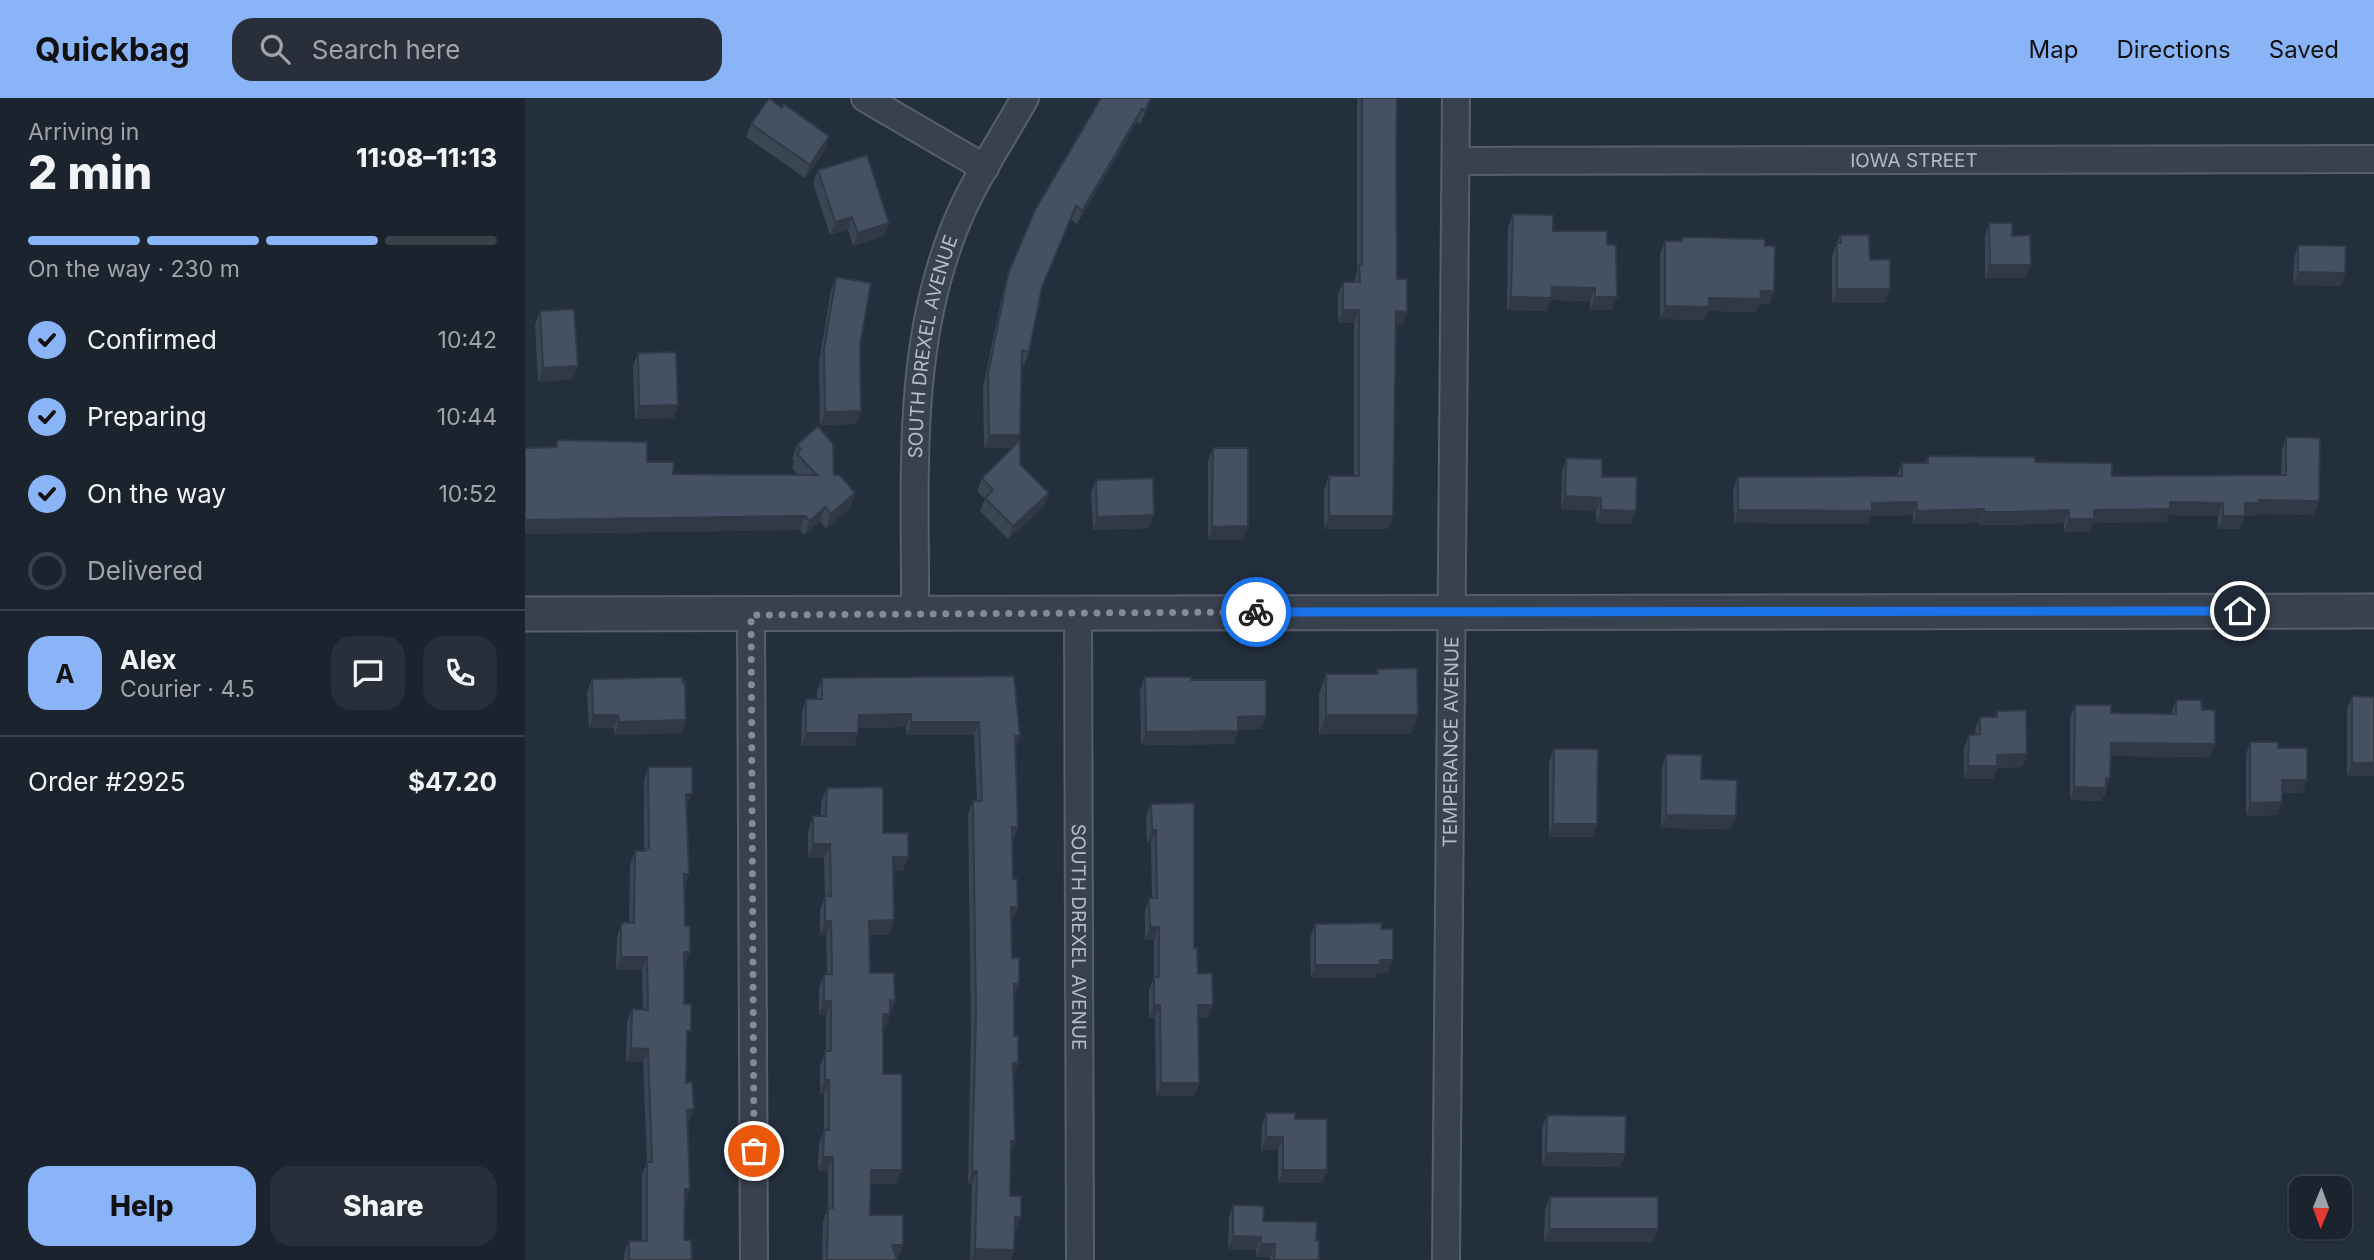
<!DOCTYPE html>
<html lang="en">
<head>
<meta charset="utf-8">
<style>
	body { margin:0; font-family:Inter,sans-serif; background:#282f3a; color:#f1f3f6; height:100vh; display:flex; flex-direction:column; font-size:26px; white-space:nowrap }
	* { box-sizing:border-box; margin:0 }
	p { font-size:23px; color:#a0a4aa }
	.icon { flex:none; width:38px; height:38px; fill:none; stroke:currentColor; stroke-width:2; stroke-linecap:round; stroke-linejoin:round }
	.map { position:relative; flex:1; overflow:hidden }
	.details { display:flex; flex-direction:column; background:#1b232e; width:525px }
	.details>* { flex:none }
	.needle { width:46px; rotate:181deg }
	.controls { position:absolute; left:1764px; top:1078px; display:grid; gap:14px }
	.controls a { display:grid; place-items:center; width:63px; height:63px; border-radius:14px; background:#1b232e; box-shadow:0 2px 5px #0004,0 0 0 2px #39404a; font-size:35px }
	.pin { position:absolute; display:grid; place-items:center; width:60px; height:60px; color:#fff; margin:-30px; border:4px solid #fff; border-radius:50%; box-shadow:0 2px 7px #0007 }
	.courier { position:absolute; display:grid; place-items:center; width:70px; height:70px; margin:-35px; border:5px solid #1a73e8; border-radius:50%; background:#fff; color:#222; box-shadow:0 2px 9px #0007 }
	.headline em { font-style:normal; font-weight:800 }
	.headline div { display:flex; flex-direction:column-reverse }
	.headline { display:flex; align-items:center; justify-content:space-between; height:119px; padding:0 28px }
	h1 { font-size:46px; font-weight:800; line-height:52px }
	.bar { display:grid; grid-template-columns:repeat(4,1fr); gap:10px 7px; align-content:center; height:84px; padding:0 28px }
	.bar i { height:9px; border-radius:5px; background:#39404a }
	.bar .active { background:#8ab4f8 }
	.bar p { grid-column:span 4 }
	.line { display:flex; align-items:center; gap:18px; padding:0 28px; border-top:2px solid #39404a }
	.line div { flex:1 }
	.round { display:grid; place-items:center; flex:none; width:74px; height:74px; border-radius:21px; background:#282f3a }
	ol { padding:0 28px; list-style:none }
	li { display:flex; align-items:center; gap:21px; height:77px }
	li p { margin-inline-start:auto }
	li .icon { padding:7px; border-radius:50%; background:#8ab4f8; color:#111; stroke-width:4 }
	li:last-child { color:#a0a4aa }
	li i { width:38px; height:38px; border:4px solid #39404a; border-radius:50% }
	.cta { display:flex; gap:14px; margin-top:auto; padding:14px 28px }
	.cta a { flex:1; height:80px; border-radius:21px; background:#8ab4f8; color:#111; font-size:28px; font-weight:800; line-height:80px; text-align:center }
	.cta a+a { background:#282f3a; color:#f1f3f6 }
	header { display:flex; align-items:center; gap:42px; box-sizing:border-box; height:98px; padding:0 35px; background:#8ab4f8; color:#111 }
	header strong { font-size:33px }
	nav { display:flex; gap:38px; margin-inline-start:auto; font-size:24px }
	.search { width:490px; height:63px; background:#282f3a; display:flex; align-items:center; gap:18px; box-sizing:border-box; padding:0 24px; border-radius:21px; color:#a0a4aa; font-size:26px }
	main { display:flex; flex:1; min-height:0 }
	.map>svg:first-child { display:block }
</style>
</head>
<body>
<header>
<strong>Quickbag</strong>
<div class="search"><svg class="icon" aria-label="search" viewBox="0 0 24 24"><circle cx="10" cy="10" r="6"/><path d="M15 15l6 6"/></svg>Search here</div>
<nav><a>Map</a><a>Directions</a><a>Saved</a></nav>
</header>
<main>
<section class="details">
<div class="headline"><div><h1>2 min</h1><p>Arriving in</p></div><em>11:08–11:13</em></div>
<div class="bar"><i class="active"></i><i class="active"></i><i class="active"></i><i></i><p>On the way · 230 m</p></div>
<ol>
<li><svg class="icon" aria-label="check" viewBox="0 0 24 24"><path d="M5 12l5 5 9-10"/></svg>Confirmed<p>10:42</p></li>
<li><svg class="icon" aria-label="check" viewBox="0 0 24 24"><path d="M5 12l5 5 9-10"/></svg>Preparing<p>10:44</p></li>
<li><svg class="icon" aria-label="check" viewBox="0 0 24 24"><path d="M5 12l5 5 9-10"/></svg>On the way<p>10:52</p></li>
<li><i></i>Delivered</li>
</ol>
<div class="line" style="height:126px"><b class="round" style="background:#8ab4f8;color:#111">A</b><div><b>Alex</b><p>Courier · 4.5</p></div><a class="round"><svg class="icon" aria-label="chat" viewBox="0 0 24 24"><path d="M4 5h16v11H9l-5 4z"/></svg></a><a class="round"><svg class="icon" aria-label="phone" viewBox="0 0 24 24"><path d="M5 4h4l2 5-3 2q2 4 5 5l2-3 5 2v4C11 20 4 13 5 4z"/></svg></a></div>
<div class="line" style="height:91px"><div>Order #2925</div><b>$47.20</b></div>
<div class="cta"><a>Help</a><a>Share</a></div>
</section>
<div class="map">
<svg width="1849" height="1162" viewBox="0 0 1849 1162">
	<rect width="100%" height="100%" fill="#242f3e"/>
	<g fill="none" stroke-linecap="round" stroke-linejoin="round">
		<defs>
			<g id="minor">
				<path d="M340,0L460,70"/>
				<path id="s1" d="M931,63L1849,61"/>
				<path id="s2" d="M553,515L555,1162"/>
				<path d="M226,517L229,1162"/>
				<path id="s3" d="M390,517C391,386 380,255 429,131C447,85 476,43 500,0"/>
				<path id="s4" d="M921,1162L931,0"/>
			</g>
			<path id="tertiary" d="M0,516L1849,513"/>
		</defs>
		<use href="#minor" stroke="#565f6c" stroke-width="30"/>
		<use href="#tertiary" stroke="#565f6c" stroke-width="37"/>
		<use href="#minor" stroke="#38414e" stroke-width="26"/>
		<use href="#tertiary" stroke="#38414e" stroke-width="33"/>
	</g>
	<g fill="#3b4654">
		<path d="M576,0H627L615,26L612,24L552,126L546,121L516,192L504,254L499,267L497,266L493,344L495,366L519,408L483,441L455,413L460,401L452,393L457,380L487,350H459L458,289L479,189L483,176Z"/>
		<path d="M832,0H872L871,51L872,181L878,227L870,226L868,418L863,431H799V391L804,378H829V225H813V197L818,184H829L832,173Z"/>
		<path d="M226,26L300,52L280,80L221,39Z"/>
		<path d="M293,72L364,125L359,138L328,148L323,132L305,137L288,85Z"/>
		<path d="M988,116L1028,133L1082,146L1087,212H1065V203L1025,202L1022,213L982,212L983,129Z"/>
		<path d="M1464,125L1501,180H1460V138Z"/>
		<path d="M1315,137L1345,162L1360,205H1307V158Z"/>
		<path d="M1157,139L1240,148L1249,193L1244,206H1234L1231,214L1183,213L1179,222L1135,221V156L1140,143H1156Z"/>
		<path d="M1773,147L1816,188L1768,187L1769,160Z"/>
		<path d="M311,179L335,247L331,326L295,327L294,264L306,192Z"/>
		<path d="M15,213L48,281L13,284L10,226Z"/>
		<path d="M113,255L149,320L110,321L108,268Z"/>
		<path d="M1761,339L1794,403L1789,417L1730,416L1729,418H1720L1715,431H1693V418L1643,417L1641,424L1568,425L1564,434H1539V425L1485,427H1454V425L1388,426V417L1346,418L1343,426L1209,425L1208,392L1213,379L1372,378L1377,365H1400L1403,358L1510,364L1587,378L1756,377L1757,352Z"/>
		<path d="M32,342L122,364L148,376L273,377L267,370L269,363L267,361L272,347L330,395L325,410L301,431L295,423L279,437L275,432L0,436V350L30,349Z"/>
		<path d="M688,350L718,441L683,442V363Z"/>
		<path d="M1041,360L1077,379L1111,413L1106,426L1071,425V413L1036,411L1037,373Z"/>
		<path d="M571,382L624,430L568,432L566,395Z"/>
		<path d="M852,571L886,636H794V596L801,576H850Z"/>
		<path d="M489,578L493,729L488,742H487L488,781L493,809L488,822H486L490,899L485,1098L496,1119L491,1132H490L489,1152L486,1162H445L447,1086H443L446,929L443,716L448,703H452L449,637H382L381,629L333,630L329,648H276L277,614L281,601H292V593L297,580Z"/>
		<path d="M620,579L666,582L741,618L736,631L713,632L709,646L616,647L615,592Z"/>
		<path d="M67,581L157,635L89,637V630H64L62,594Z"/>
		<path d="M1827,598L1849,599V678H1822V611Z"/>
		<path d="M1651,602L1677,612L1685,659L1585,658L1581,693L1576,703L1545,702V620L1550,607L1586,615L1646,616Z"/>
		<path d="M1472,613L1497,669L1472,670L1468,681H1439V650L1444,637L1450,636V632L1455,619H1470Z"/>
		<path d="M1725,644L1753,650L1782,682L1777,695H1757V704L1752,717L1721,718V657Z"/>
		<path d="M1029,651L1072,726L1068,739H1024V664Z"/>
		<path d="M1141,656L1176,681L1211,718L1206,731L1136,730L1137,669Z"/>
		<path d="M123,669L162,709L159,789L160,867H159V906L162,944L161,985L164,1024H163L165,1091L161,1104H159V1142L167,1162H99V1156L104,1143H117V1077L122,1064L118,964H101L102,924L107,911L118,912L117,872H91L92,840L96,827L104,825L105,766L110,753H119V683Z"/>
		<path d="M302,690L358,735L378,773H368L369,822L364,837H344L345,875L370,903L360,930H358V976L372,1086H345V1117L378,1147L372,1162H297L298,1124L303,1110V1073H293L294,1046L299,1032V996H295V967L301,953V917H294V890L299,876H302L301,837H295V812L300,798L299,760H283V733L288,718H296V704Z"/>
		<path d="M626,706L669,850L673,876L688,907L683,920H673L674,985L669,998H631L630,920H624V892L629,879V842H620V813L624,800H627L626,745H622L621,719Z"/>
		<path d="M790,826L856,831L863,875H852L850,880H786L785,839Z"/>
		<path d="M741,1015L802,1072L797,1085H753V1052H736L737,1028Z"/>
		<path d="M1022,1017L1095,1069L1017,1068V1030Z"/>
		<path d="M1025,1099L1133,1131L1128,1144H1019L1020,1112Z"/>
		<path d="M708,1107L738,1123L791,1142L794,1162H745V1159H731V1152L703,1151L704,1120Z"/>
	</g>
	<g fill="#303945">
		<path d="M626,0H627L615,26L620,13Z"/>
		<path d="M617,11L612,24L552,126L557,113Z"/>
		<path d="M304,38L300,52L280,80L285,67Z"/>
		<path d="M327,119L323,132L305,137L310,124Z"/>
		<path d="M364,125L359,138L328,148L333,135Z"/>
		<path d="M1465,167H1506L1501,180H1460Z"/>
		<path d="M1773,174L1820,175L1816,188L1768,187Z"/>
		<path d="M1027,189L1070,190L1065,203L1025,202L1022,213L982,212L986,199Z"/>
		<path d="M1312,191H1365L1360,205H1307Z"/>
		<path d="M1236,193H1249L1244,206H1234L1231,214L1183,213L1179,222L1135,221L1140,208Z"/>
		<path d="M1070,199H1092L1087,212H1065Z"/>
		<path d="M818,212H834L829,225H813Z"/>
		<path d="M871,213L882,214L878,227L866,226Z"/>
		<path d="M53,268L48,281L13,284L18,270Z"/>
		<path d="M153,307L149,320L110,321L114,308Z"/>
		<path d="M336,313L331,326L295,327L300,314Z"/>
		<path d="M464,337H495L491,350H459Z"/>
		<path d="M330,395L325,410L301,431L306,416Z"/>
		<path d="M524,395L519,408L483,441L488,428Z"/>
		<path d="M1040,398L1076,400L1071,413L1036,411Z"/>
		<path d="M1734,402L1794,403L1789,417L1730,416L1729,418H1715L1720,405Z"/>
		<path d="M1392,404L1388,417L1346,418L1343,426L1209,425L1213,412L1347,405Z"/>
		<path d="M1645,404L1698,405L1693,418L1643,417L1641,424L1568,425L1564,434H1539L1544,421L1569,412Z"/>
		<path d="M300,409L295,423L279,437L285,423Z"/>
		<path d="M1459,411L1454,425L1388,426L1392,413Z"/>
		<path d="M1076,412L1111,413L1106,426L1071,425Z"/>
		<path d="M1544,412L1539,425L1485,427H1454L1459,414Z"/>
		<path d="M629,417L624,430L568,432L572,419Z"/>
		<path d="M280,418L275,432L0,436V422Z"/>
		<path d="M804,418H868L863,431H799Z"/>
		<path d="M1698,418H1720L1715,431H1693Z"/>
		<path d="M723,428L718,441L683,442L687,429Z"/>
		<path d="M386,616L381,629L329,630L334,617Z"/>
		<path d="M68,617H93L89,630H64Z"/>
		<path d="M801,617H893L886,636H794Z"/>
		<path d="M741,618L736,631L708,632L713,619Z"/>
		<path d="M161,622L157,635L89,637L94,624Z"/>
		<path d="M386,624H454L449,637H382Z"/>
		<path d="M713,633L709,646L616,647L621,634Z"/>
		<path d="M281,635H333L329,648H276Z"/>
		<path d="M490,638H495L491,651Z"/>
		<path d="M1586,645L1690,646L1685,659L1581,658Z"/>
		<path d="M1502,656L1497,669L1472,670L1468,681H1439L1443,668L1472,657Z"/>
		<path d="M1827,665H1849V678H1822Z"/>
		<path d="M1581,680H1585L1576,703L1545,702L1549,689Z"/>
		<path d="M1757,682H1782L1777,695H1752Z"/>
		<path d="M161,696H167L162,709H157Z"/>
		<path d="M1757,704L1752,717L1721,718L1725,705Z"/>
		<path d="M1141,717L1211,718L1206,731L1136,730Z"/>
		<path d="M1028,726H1072L1068,739H1024Z"/>
		<path d="M487,729H493L488,742H482Z"/>
		<path d="M627,732H631L626,745H622Z"/>
		<path d="M288,746H305L299,760H283Z"/>
		<path d="M368,759H383L378,773H363Z"/>
		<path d="M159,776H164L160,789Z"/>
		<path d="M486,809H493L488,822H481Z"/>
		<path d="M369,822L364,837H339L344,823Z"/>
		<path d="M300,823H306L301,837H295Z"/>
		<path d="M625,829H634L629,842H620Z"/>
		<path d="M159,854H165L160,867H154Z"/>
		<path d="M96,859H122L117,872H91Z"/>
		<path d="M855,862H868L863,875H852L850,880H786L790,867Z"/>
		<path d="M489,886H494L490,899Z"/>
		<path d="M365,902L370,903L360,930H353L358,916Z"/>
		<path d="M299,903H306L301,917H294Z"/>
		<path d="M629,907H635L630,920H624Z"/>
		<path d="M673,907H688L683,920H668Z"/>
		<path d="M106,950L123,951L118,964H101Z"/>
		<path d="M488,965H493L489,978Z"/>
		<path d="M300,982H304L299,996H295Z"/>
		<path d="M636,985H674L669,998H631Z"/>
		<path d="M169,1011L164,1024L157,1025L162,1012Z"/>
		<path d="M741,1039H758L753,1052H736Z"/>
		<path d="M486,1043H490L485,1056Z"/>
		<path d="M1021,1055L1100,1056L1095,1069L1017,1068Z"/>
		<path d="M298,1059H308L303,1073H293Z"/>
		<path d="M346,1072H377L372,1086H341Z"/>
		<path d="M758,1072H802L797,1085H753Z"/>
		<path d="M447,1073H452L447,1086H443Z"/>
		<path d="M160,1091H165L161,1104H155Z"/>
		<path d="M490,1119H496L491,1132H485Z"/>
		<path d="M1024,1131H1133L1128,1144H1019Z"/>
		<path d="M708,1138L736,1139L731,1152L703,1151Z"/>
		<path d="M736,1146H750L745,1159H731Z"/>
		<path d="M367,1147H378L373,1161H361Z"/>
		<path d="M450,1151L489,1152L486,1162H446Z"/>
	</g>
	<g fill="#455162" stroke="#303945" stroke-width="2">
		<path d="M244,0L257,10L259,6L304,38L285,67L226,26Z"/>
		<path d="M576,0H626L620,13L617,11L557,113L551,108L517,189L504,254L497,252L495,337H464L463,276L483,176L510,112Z"/>
		<path d="M837,0H872L871,51L872,181H882V214L871,213L868,418H804V378H834V212H818V184H835L834,167H837Z"/>
		<path d="M342,57L364,125L333,135L327,119L310,124L293,72Z"/>
		<path d="M988,116L1028,117V133H1082V146L1091,147L1092,199H1070V190L1027,189L1026,200L986,199Z"/>
		<path d="M1464,125H1487V138L1505,137L1506,167H1465Z"/>
		<path d="M1315,137H1344L1345,162L1365,161V191H1312V145H1316Z"/>
		<path d="M1157,139L1240,141V148H1250L1249,193H1236L1235,201L1184,200V209L1140,208V143H1157Z"/>
		<path d="M1773,147L1821,148L1820,175L1773,174Z"/>
		<path d="M311,179L346,185L335,247L336,313L300,314L299,251Z"/>
		<path d="M49,211L53,268L18,270L15,213Z"/>
		<path d="M151,254L153,307L114,308L113,255Z"/>
		<path d="M293,328L308,346L309,377H315L330,395L306,416L300,409L285,423L280,418L0,422V350L32,349V342L122,344V364H149L148,376L292,377L272,356L276,351L272,347Z"/>
		<path d="M1761,339L1795,340L1794,403L1734,402V405H1720V418H1698V405L1645,404V411L1569,412V421H1544V412L1490,414H1459V411L1392,413V404L1347,405V413L1213,412V379L1377,378V365H1403V358L1510,359V364L1587,365V378L1761,377Z"/>
		<path d="M495,342V366L524,395L488,428L460,400L468,392L457,380Z"/>
		<path d="M688,350H723V428L687,429Z"/>
		<path d="M1041,360L1077,361V379H1112L1111,413L1076,412V400L1040,398Z"/>
		<path d="M628,380L629,417L572,419L571,382Z"/>
		<path d="M892,570L893,617H801V576H853L852,571Z"/>
		<path d="M489,578L495,638H490L493,729H487L488,781H492L493,809H486L487,860H494V886H489V938H493V965H488L490,1043H486L485,1098H496V1119H490L489,1152L450,1151L452,1073H447L451,916L448,703H457L454,624H386V616L334,617L333,635H281V601H297V580Z"/>
		<path d="M157,579L158,585L160,584L161,622L94,624L93,617H68L67,581Z"/>
		<path d="M620,579H666V582H741V618L713,619V633L621,634Z"/>
		<path d="M1827,598L1849,599V665H1827Z"/>
		<path d="M1651,602H1676L1677,612H1690V646L1586,645L1585,680H1581V690L1549,689L1550,607H1586V615L1651,616Z"/>
		<path d="M1501,612L1502,656L1472,657V668H1443L1444,637L1455,636V619H1472V613Z"/>
		<path d="M1725,644H1753V650H1782V682H1757V704L1725,705Z"/>
		<path d="M1029,651H1073L1072,726H1028Z"/>
		<path d="M1141,656L1177,657L1176,681L1212,682L1211,718L1141,717Z"/>
		<path d="M123,669H167V696H161L164,776H159L160,828H165V854H159V906H166V933H162L161,985L167,984L169,1011L162,1012L165,1091H160L159,1142H166L167,1162H104V1143H122V1064H127L123,951L106,950L107,911L123,912L122,859H96V827L99,824L109,825L110,753H121V750H124Z"/>
		<path d="M358,689V735H383V759H368L369,822L344,823L345,875H369L370,903L365,902V916H358V976H377V1072H346L345,1117H378V1147H367L372,1162H302L303,1110H308V1059H298L299,1032H304V982H300V953H306V903H299V876H307L306,823H300V798H306L305,746H288V718H301L302,690Z"/>
		<path d="M669,705V850H672L673,876L687,875L688,907H673L674,985H636L635,907H629V879H634V829H625L624,800H632L631,732H627L626,706Z"/>
		<path d="M857,825L856,831H868V862H855V867H790V826Z"/>
		<path d="M741,1015H770V1021H802V1072H758V1039H741Z"/>
		<path d="M1022,1017L1101,1018L1100,1056L1021,1055Z"/>
		<path d="M1025,1099H1133V1131H1024Z"/>
		<path d="M708,1107L739,1108L738,1123L792,1124L791,1142H794V1162H749L750,1146H736V1139L708,1138Z"/>
	</g>
	<g fill="none" stroke-linecap="round" stroke-linejoin="round">
		<path stroke="#828b98" stroke-width="7" stroke-dasharray="0 12.6" d="M229,1053L226,517L731,514"/>
		<path stroke="#1a73e8" stroke-width="9" d="M731,514L1715,513"/>
	</g>
	<g text-anchor="middle" dominant-baseline="central" stroke-width="6" stroke-linejoin="round" paint-order="stroke">
		<g font-size="19" fill="#b4bcc9" stroke="#1d2633">
			<text stroke="none"><textPath href="#s1" startOffset="458">IOWA STREET</textPath></text>
			<text stroke="none"><textPath href="#s3" startOffset="270">SOUTH DREXEL AVENUE</textPath></text>
			<text stroke="none"><textPath href="#s4" startOffset="518">TEMPERANCE AVENUE</textPath></text>
			<text stroke="none"><textPath href="#s2" startOffset="324">SOUTH DREXEL AVENUE</textPath></text>
		</g>
	</g>
</svg>
<div class="controls">
<a><svg class="needle" viewBox="-14 -14 28 28"><path d="M0-13l5 13h-10z" fill="#e53935"/><path d="M0 13l5-13h-10z" fill="#a0a4aa"/></svg></a>
</div>
<div class="pin" style="left:229px;top:1053px;background:#ea580c"><svg class="icon" aria-label="bag" viewBox="0 0 24 24"><path d="M5 8h14l-1 12H6zM9 8a3 3 0 0 1 6 0"/></svg></div>
<div class="pin" style="left:1715px;top:513px;background:#1f2937"><svg class="icon" aria-label="home" viewBox="0 0 24 24"><path d="M3 11l9-7 9 7M6 9v11h12V9"/></svg></div>
<div class="courier" style="left:731px;top:514px"><svg class="icon" aria-label="bike" viewBox="0 0 24 24"><circle cx="6" cy="16" r="4"/><circle cx="18" cy="16" r="4"/><path d="M6 16l4-8h5l3 8M10 8l3 8H6M13 5h3"/></svg></div>
</div>
</main>
</body>
</html>
